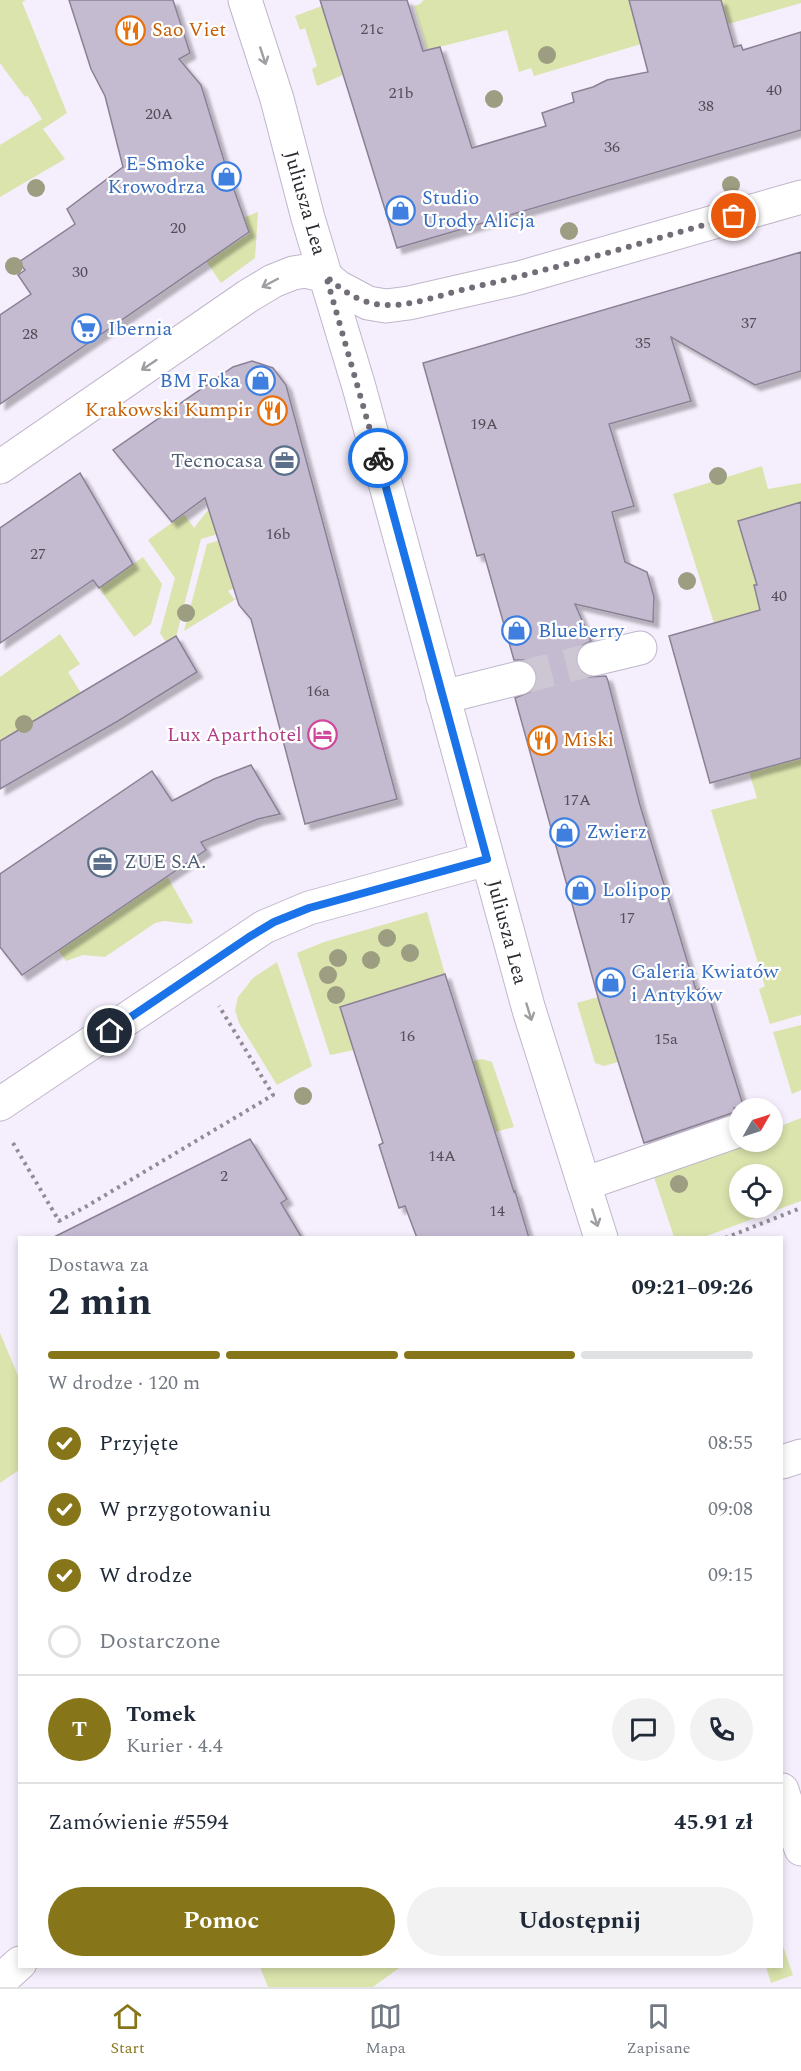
<!DOCTYPE html>
<html lang="pl">
<head>
<meta charset="utf-8">
<style>
	body { margin:0; font-family:Spectral,serif; background:#f2f2f3; color:#1f2937; height:100vh; display:flex; flex-direction:column; font-size:22px; white-space:nowrap }
	* { box-sizing:border-box; margin:0 }
	p { font-size:20px; color:#747a83 }
	.icon { flex:none; width:33px; height:33px; fill:none; stroke:currentColor; stroke-width:2; stroke-linecap:round; stroke-linejoin:round }
	.map { position:relative; flex:1; overflow:hidden }
	.sheet { position:absolute; left:18px; top:1236px; width:765px; height:732px; display:flex; flex-direction:column; background:#fff; border-radius:0px; box-shadow:0 3px 9px #0003 }
	.sheet>* { flex:none }
	.needle { width:39px; rotate:51deg }
	.controls { position:absolute; left:729px; top:1098px; display:grid; gap:12px }
	.controls a { display:grid; place-items:center; width:54px; height:54px; border-radius:50%; background:#fff; box-shadow:0 3px 9px #0003; font-size:30px }
	.pin { position:absolute; display:grid; place-items:center; width:51px; height:51px; color:#fff; margin:-26px; border:3px solid #fff; border-radius:50%; box-shadow:0 2px 6px #0007 }
	.courier { position:absolute; display:grid; place-items:center; width:60px; height:60px; margin:-30px; border:4px solid #1a73e8; border-radius:50%; background:#fff; color:#222; box-shadow:0 2px 8px #0007 }
	.overview em { font-style:normal; font-weight:700 }
	.overview div { display:flex; flex-direction:column-reverse }
	.overview { display:flex; align-items:center; justify-content:space-between; height:102px; padding:0 30px }
	h1 { font-size:39px; font-weight:700; line-height:45px }
	.bar { display:grid; grid-template-columns:repeat(4,1fr); gap:9px 6px; align-content:center; height:72px; padding:0 30px }
	.bar i { height:8px; border-radius:4px; background:#e0e1e3 }
	.bar .current { background:#877619 }
	.bar p { grid-column:span 4 }
	.line { display:flex; align-items:center; gap:15px; padding:0 30px; border-top:2px solid #e0e1e3 }
	.line div { flex:1 }
	.round { display:grid; place-items:center; flex:none; width:63px; height:63px; border-radius:32px; background:#f2f2f3 }
	ol { padding:0 30px; list-style:none }
	li { display:flex; align-items:center; gap:18px; height:66px }
	li p { margin-inline-start:auto }
	li .icon { padding:6px; border-radius:50%; background:#877619; color:#fff; stroke-width:4 }
	li:last-child { color:#747a83 }
	li i { width:33px; height:33px; border:3px solid #e0e1e3; border-radius:50% }
	.button { display:flex; gap:12px; margin-top:auto; padding:12px 30px }
	.button a { flex:1; height:69px; border-radius:36px; background:#877619; color:#fff; font-size:24px; font-weight:700; line-height:69px; text-align:center }
	.button a+a { background:#f2f2f3; color:#1f2937 }
	.menu { display:flex; justify-content:space-around; align-items:center; height:84px; border-top:2px solid #e0e1e3; background:#fff; font-size:16px; color:#747a83 }
	.menu a { display:grid; justify-items:center; gap:3px }
	.menu .current { color:#877619 }
	.map>svg:first-child { display:block }
</style>
</head>
<body>
<div class="map">
<svg width="801" height="1987" viewBox="0 0 801 1987">
	<defs>
		<filter id="shadow"><feDropShadow dx="5.5" dy="5.5" stdDeviation="1.5" flood-color="#0004"/></filter>
	</defs>
	<rect width="100%" height="100%" fill="#f5eefc"/>
	<g fill="#dbe4ad" fill-rule="evenodd">
		<path d="M0,0H26L22,2L67,113L43,129L65,159L0,197V145L42,119L27,95L25,97L0,63Z"/>
		<path d="M424,0H629L641,44L534,76L531,68L519,72L507,30L427,50L414,6L420,4Z"/>
		<path d="M721,0H801V3L728,24Z"/>
		<path d="M322,6L343,75L317,86L312,69L317,66L305,28L300,30L295,16Z"/>
		<path d="M258,212L255,258L221,283L206,261L249,234L243,218Z"/>
		<path d="M762,466L768,489L801,483V502L757,585L754,586L801,754V1015L770,1024L759,989L765,986L711,810L757,798L742,749L714,623L673,494Z"/>
		<path d="M211,506L228,531L201,539L176,637L166,642L160,633L175,578L148,540L184,514L194,528Z"/>
		<path d="M231,537L220,546L234,588L228,591L234,599L244,594L184,631L207,544Z"/>
		<path d="M143,557L162,584L151,624L134,637L99,588Z"/>
		<path d="M60,634L80,664L68,672L81,693L0,741V677Z"/>
		<path d="M167,876L193,922L190,924L164,921L155,923L105,957L83,955L66,961L58,950Z"/>
		<path d="M427,912L445,974L341,1007L354,1050L330,1055L297,953L324,942Z"/>
		<path d="M277,962L312,1066L277,1085L239,1023L235,1010L238,997L253,978Z"/>
		<path d="M598,997L618,1062L604,1066L595,1063L577,1003Z"/>
		<path d="M801,1025V1090L792,1094L773,1032Z"/>
		<path d="M482,1059L492,1062L514,1127L495,1132L473,1061Z"/>
		<path d="M801,1118V1201L704,1237H674L653,1174L740,1142H772L773,1129ZM740,1174H772V1208H740Z"/>
		<path d="M0,1333L19,1378V1470L0,1483Z"/>
		<path d="M782,1943L793,1975L771,1983L766,1967L782,1966Z"/>
		<path d="M398,1967L399,1968L373,1987H268L260,1967Z"/>
	</g>
	<g fill="#c5bbd1" stroke="#8b8195" stroke-width="1.5" filter="url(#shadow)">
		<path d="M69,0H173L190,53L179,59L201,85L226,167L249,232L0,404V315L31,294L18,275L25,270L19,262L75,224L67,209L123,167L105,96L91,69Z"/>
		<path d="M320,0H407L423,51L440,47L472,148L546,126L542,113L574,102L572,93L593,87L607,80L648,72L629,0H721L734,47L741,45L743,50L801,32V130L397,248Z"/>
		<path d="M801,252V371L755,385L671,337L691,401L609,424L634,506L612,512L625,562L647,572L654,597L653,622L575,604L591,641L581,646L576,654V664L581,672L588,677L606,676L608,681L640,805L696,990L706,987L744,1108H734L735,1112L644,1143L599,1001L515,698L532,691L537,683V673L532,665L525,660H514L484,554L477,556L423,363Z"/>
		<path d="M252,361L273,368L286,385L397,799L305,824L251,619L239,605L205,498L172,522L113,450L233,367Z"/>
		<path d="M80,473L133,564L99,588L93,580L0,643V528Z"/>
		<path d="M801,502V758L710,783L669,636L760,610L754,585H757L738,521Z"/>
		<path d="M176,636L197,672L118,721L0,789V741Z"/>
		<path d="M251,765L280,814L258,819L201,842L206,850L22,975L0,947V874L152,771L172,801L214,779Z"/>
		<path d="M445,974L514,1192L515,1191L529,1238H417L405,1206L399,1208L379,1145L383,1143L340,1007Z"/>
		<path d="M250,1139L287,1199L281,1203L302,1238H52Z"/>
	</g>
	<g fill="none" stroke-linecap="round" stroke-linejoin="round">
		<path stroke="#cdc6d3" stroke-width="33" stroke-dasharray="33 16" stroke-linecap="butt" d="M519,678L594,659"/>
		<defs>
			<g id="minor">
				<path d="M245,0L277,99L308,218L359,387L529,1010L601,1238"/>
				<path d="M0,467L248,296L273,281L293,273L306,271L325,276L338,287L368,303L386,306L409,303L519,278L801,197"/>
				<path d="M594,659L640,648"/>
				<path d="M443,697L519,678"/>
				<path d="M0,1104L264,927L309,908L487,859"/>
				<path d="M584,1184L740,1130"/>
				<path d="M782,1462L801,1456"/>
				<path d="M782,1790L801,1849"/>
				<path d="M0,1981L20,1963"/>
			</g>
		</defs>
		<use href="#minor" stroke="#c0b6cb" stroke-width="35"/>
		<g stroke="#918b96" stroke-width="4" stroke-dasharray="3 4.5" stroke-linecap="butt">
			<path d="M13,1143L59,1221L87,1206L273,1095L219,1006"/>
			<path d="M725,1238L801,1208"/>
		</g>
		<use href="#minor" stroke="#fff" stroke-width="33"/>
	</g>
	<g fill="#9c9d81">
		<circle cx="547" cy="55" r="9"/>
		<circle cx="494" cy="99" r="9"/>
		<circle cx="731" cy="185" r="9"/>
		<circle cx="36" cy="188" r="9"/>
		<circle cx="569" cy="231" r="9"/>
		<circle cx="14" cy="266" r="9"/>
		<circle cx="718" cy="476" r="9"/>
		<circle cx="687" cy="581" r="9"/>
		<circle cx="186" cy="613" r="9"/>
		<circle cx="24" cy="724" r="9"/>
		<circle cx="387" cy="938" r="9"/>
		<circle cx="410" cy="953" r="9"/>
		<circle cx="338" cy="958" r="9"/>
		<circle cx="371" cy="960" r="9"/>
		<circle cx="328" cy="975" r="9"/>
		<circle cx="336" cy="995" r="9"/>
		<circle cx="303" cy="1096" r="9"/>
		<circle cx="679" cy="1184" r="9"/>
	</g>
	<defs><path id="oneway-shaft" d="M-6 0H5M1.5-3L5.5 0L1.5 3" fill="none" stroke-width="1.6" stroke-linecap="round" stroke-linejoin="round" transform="scale(1.5)"/></defs>
	<g stroke="#a09ea2">
		<use href="#oneway-shaft" transform="translate(263 56) rotate(72)"/>
		<use href="#oneway-shaft" transform="translate(270 283) rotate(152)"/>
		<use href="#oneway-shaft" transform="translate(149 365) rotate(146)"/>
		<use href="#oneway-shaft" transform="translate(529 1012) rotate(73)"/>
		<use href="#oneway-shaft" transform="translate(595 1218) rotate(72)"/>
	</g>
	<g fill="none" stroke-linecap="round" stroke-linejoin="round">
		<path stroke="#726d77" stroke-width="6" stroke-dasharray="0 10.8" d="M378,458L326,276C342,291 363,305 386,305C414,306 443,294 470,288C559,268 646,242 734,216"/>
		<path stroke="#1a73e8" stroke-width="8" d="M110,1031L249,937L274,922L309,908L487,859L378,458"/>
	</g>
	<defs>
		<symbol id="restaurant-ring" viewBox="-11 -11 22 22"><circle r="9.5" fill="#fff" stroke="#e8710a" stroke-width="1.5"/><path d="M-5-6h1v4h1v-4h1v4h1v-4h1v5L-1.5 .5V6h-2V.5L-5-1ZM5-6V6H3V1.5H1.5Q1.5-4 5-6Z" fill="#e8710a"/></symbol>
		<symbol id="shop-ring" viewBox="-11 -11 22 22"><circle r="9.5" fill="#fff" stroke="#3f7fe0" stroke-width="1.5"/><path d="M-5-2.5h2.3a2.7 3.5 0 0 1 5.4 0H5L5.5 6h-11ZM-1.5-2.5h3a1.5 2.3 0 0 0-3 0Z" fill="#3f7fe0"/></symbol>
		<symbol id="supermarket-ring" viewBox="-11 -11 22 22"><circle r="9.5" fill="#fff" stroke="#3f7fe0" stroke-width="1.5"/><path d="M-6-5.5h2.5l.6 2H6L4.5 2H-2.5L-4.4-4H-6ZM-1.5 3.2a1.3 1.3 0 1 0 .1 0ZM3 3.2a1.3 1.3 0 1 0 .1 0Z" fill="#3f7fe0"/></symbol>
		<symbol id="office-ring" viewBox="-11 -11 22 22"><circle r="9.5" fill="#fff" stroke="#5c6f8a" stroke-width="1.5"/><path d="M-6-3h4V-5.5h4V-3h4V5H-6ZM-1-4.5V-3h2v-1.5ZM-6 0V1H6V0Z" fill="#5c6f8a"/></symbol>
		<symbol id="hotel-ring" viewBox="-11 -11 22 22"><circle r="9.5" fill="#fff" stroke="#d1479c" stroke-width="1.5"/><path d="M-6-4.5h1.5V1H6V5H4.5V3h-9V5H-6ZM-4 0a1.8 1.8 0 1 1 3.6 0ZM.5 0V-2.5h3Q6-2.5 6 0Z" fill="#d1479c"/></symbol>
	</defs>
	<g fill-rule="evenodd">
		<use href="#restaurant-ring" x="114" y="14" width="33" height="33"/>
		<use href="#shop-ring" x="210" y="160" width="33" height="33"/>
		<use href="#shop-ring" x="384" y="194" width="33" height="33"/>
		<use href="#supermarket-ring" x="70" y="312" width="33" height="33"/>
		<use href="#shop-ring" x="244" y="364" width="33" height="33"/>
		<use href="#restaurant-ring" x="256" y="394" width="33" height="33"/>
		<use href="#office-ring" x="268" y="444" width="33" height="33"/>
		<use href="#shop-ring" x="500" y="614" width="33" height="33"/>
		<use href="#hotel-ring" x="306" y="718" width="33" height="33"/>
		<use href="#restaurant-ring" x="526" y="724" width="33" height="33"/>
		<use href="#shop-ring" x="548" y="816" width="33" height="33"/>
		<use href="#office-ring" x="86" y="846" width="33" height="33"/>
		<use href="#shop-ring" x="564" y="874" width="33" height="33"/>
		<use href="#shop-ring" x="594" y="966" width="33" height="33"/>
	</g>
	<g text-anchor="middle" dominant-baseline="central" stroke-width="4.5" stroke-linejoin="round" paint-order="stroke">
		<g font-size="16" fill="#524d58">
			<text x="372" y="29">21c</text>
			<text x="774" y="90">40</text>
			<text x="401" y="93">21b</text>
			<text x="706" y="106">38</text>
			<text x="159" y="114">20A</text>
			<text x="612" y="147">36</text>
			<text x="178" y="228">20</text>
			<text x="80" y="272">30</text>
			<text x="749" y="323">37</text>
			<text x="30" y="334">28</text>
			<text x="643" y="343">35</text>
			<text x="484" y="424">19A</text>
			<text x="278" y="534">16b</text>
			<text x="38" y="554">27</text>
			<text x="779" y="596">40</text>
			<text x="318" y="691">16a</text>
			<text x="577" y="800">17A</text>
			<text x="627" y="918">17</text>
			<text x="407" y="1036">16</text>
			<text x="666" y="1039">15a</text>
			<text x="442" y="1156">14A</text>
			<text x="224" y="1176">2</text>
			<text x="497" y="1211">14</text>
		</g>
		<g font-size="20" fill="#c56008" stroke="#fff" text-anchor="start">
			<text x="152" y="30">Sao Viet</text>
			<text x="252" y="410" text-anchor="end">Krakowski Kumpir</text>
			<text x="563" y="740">Miski</text>
		</g>
		<g font-size="20" fill="#366cbe" stroke="#fff" text-anchor="start">
			<text x="205" y="164" text-anchor="end">E-Smoke<tspan x="205" dy="23">Krowodrza</tspan></text>
			<text x="422" y="198">Studio<tspan x="422" dy="23">Urody Alicja</tspan></text>
			<text x="108" y="329">Ibernia</text>
			<text x="240" y="381" text-anchor="end">BM Foka</text>
			<text x="538" y="631">Blueberry</text>
			<text x="586" y="832">Zwierz</text>
			<text x="602" y="890">Lolipop</text>
			<text x="631" y="972">Galeria Kwiatów<tspan x="631" dy="23">i Antyków</tspan></text>
		</g>
		<g font-size="20" fill="#2c2830" stroke="#fff">
			<text transform="translate(305 203) rotate(74)">Juliusza Lea</text>
			<text transform="translate(507 932) rotate(75)">Juliusza Lea</text>
		</g>
		<g font-size="20" fill="#4e5e75" stroke="#fff" text-anchor="end">
			<text x="263" y="461">Tecnocasa</text>
			<text x="124" y="862" text-anchor="start">ZUE S.A.</text>
		</g>
		<g font-size="20" fill="#b23c85" stroke="#fff" text-anchor="end">
			<text x="302" y="735">Lux Aparthotel</text>
		</g>
	</g>
</svg>
<div class="controls">
<a><svg class="needle" viewBox="-14 -14 28 28"><path d="M0-13l5 13h-10z" fill="#e53935"/><path d="M0 13l5-13h-10z" fill="#747a83"/></svg></a>
<a><svg class="icon" aria-label="locate" viewBox="0 0 24 24"><circle cx="12" cy="12" r="6"/><path d="M12 2v4M12 18v4M2 12h4M18 12h4"/></svg></a>
</div>
<div class="pin" style="left:734px;top:216px;background:#ea580c"><svg class="icon" aria-label="bag" viewBox="0 0 24 24"><path d="M5 8h14l-1 12H6zM9 8a3 3 0 0 1 6 0"/></svg></div>
<div class="pin" style="left:110px;top:1031px;background:#1f2937"><svg class="icon" aria-label="home" viewBox="0 0 24 24"><path d="M3 11l9-7 9 7M6 9v11h12V9"/></svg></div>
<div class="courier" style="left:378px;top:458px"><svg class="icon" aria-label="bike" viewBox="0 0 24 24"><circle cx="6" cy="16" r="4"/><circle cx="18" cy="16" r="4"/><path d="M6 16l4-8h5l3 8M10 8l3 8H6M13 5h3"/></svg></div>
<section class="sheet">
<div class="overview"><div><h1>2 min</h1><p>Dostawa za</p></div><em>09:21–09:26</em></div>
<div class="bar"><i class="current"></i><i class="current"></i><i class="current"></i><i></i><p>W drodze · 120 m</p></div>
<ol>
<li><svg class="icon" aria-label="check" viewBox="0 0 24 24"><path d="M5 12l5 5 9-10"/></svg>Przyjęte<p>08:55</p></li>
<li><svg class="icon" aria-label="check" viewBox="0 0 24 24"><path d="M5 12l5 5 9-10"/></svg>W przygotowaniu<p>09:08</p></li>
<li><svg class="icon" aria-label="check" viewBox="0 0 24 24"><path d="M5 12l5 5 9-10"/></svg>W drodze<p>09:15</p></li>
<li><i></i>Dostarczone</li>
</ol>
<div class="line" style="height:108px"><b class="round" style="background:#877619;color:#fff">T</b><div><b>Tomek</b><p>Kurier · 4.4</p></div><a class="round"><svg class="icon" aria-label="chat" viewBox="0 0 24 24"><path d="M4 5h16v11H9l-5 4z"/></svg></a><a class="round"><svg class="icon" aria-label="phone" viewBox="0 0 24 24"><path d="M5 4h4l2 5-3 2q2 4 5 5l2-3 5 2v4C11 20 4 13 5 4z"/></svg></a></div>
<div class="line" style="height:78px"><div>Zamówienie #5594</div><b>45.91 zł</b></div>
<div class="button"><a>Pomoc</a><a>Udostępnij</a></div>
</section>
</div>
<nav class="menu">
<a class="current"><svg class="icon" aria-label="home" viewBox="0 0 24 24"><path d="M3 11l9-7 9 7M6 9v11h12V9"/></svg>Start</a>
<a><svg class="icon" aria-label="map" viewBox="0 0 24 24"><path d="M3 6l6-2 6 2 6-2v14l-6 2-6-2-6 2zM9 4v14M15 6v14"/></svg>Mapa</a>
<a><svg class="icon" aria-label="saved" viewBox="0 0 24 24"><path d="M7 4h10v16l-5-4-5 4z"/></svg>Zapisane</a>
</nav>
</body>
</html>
